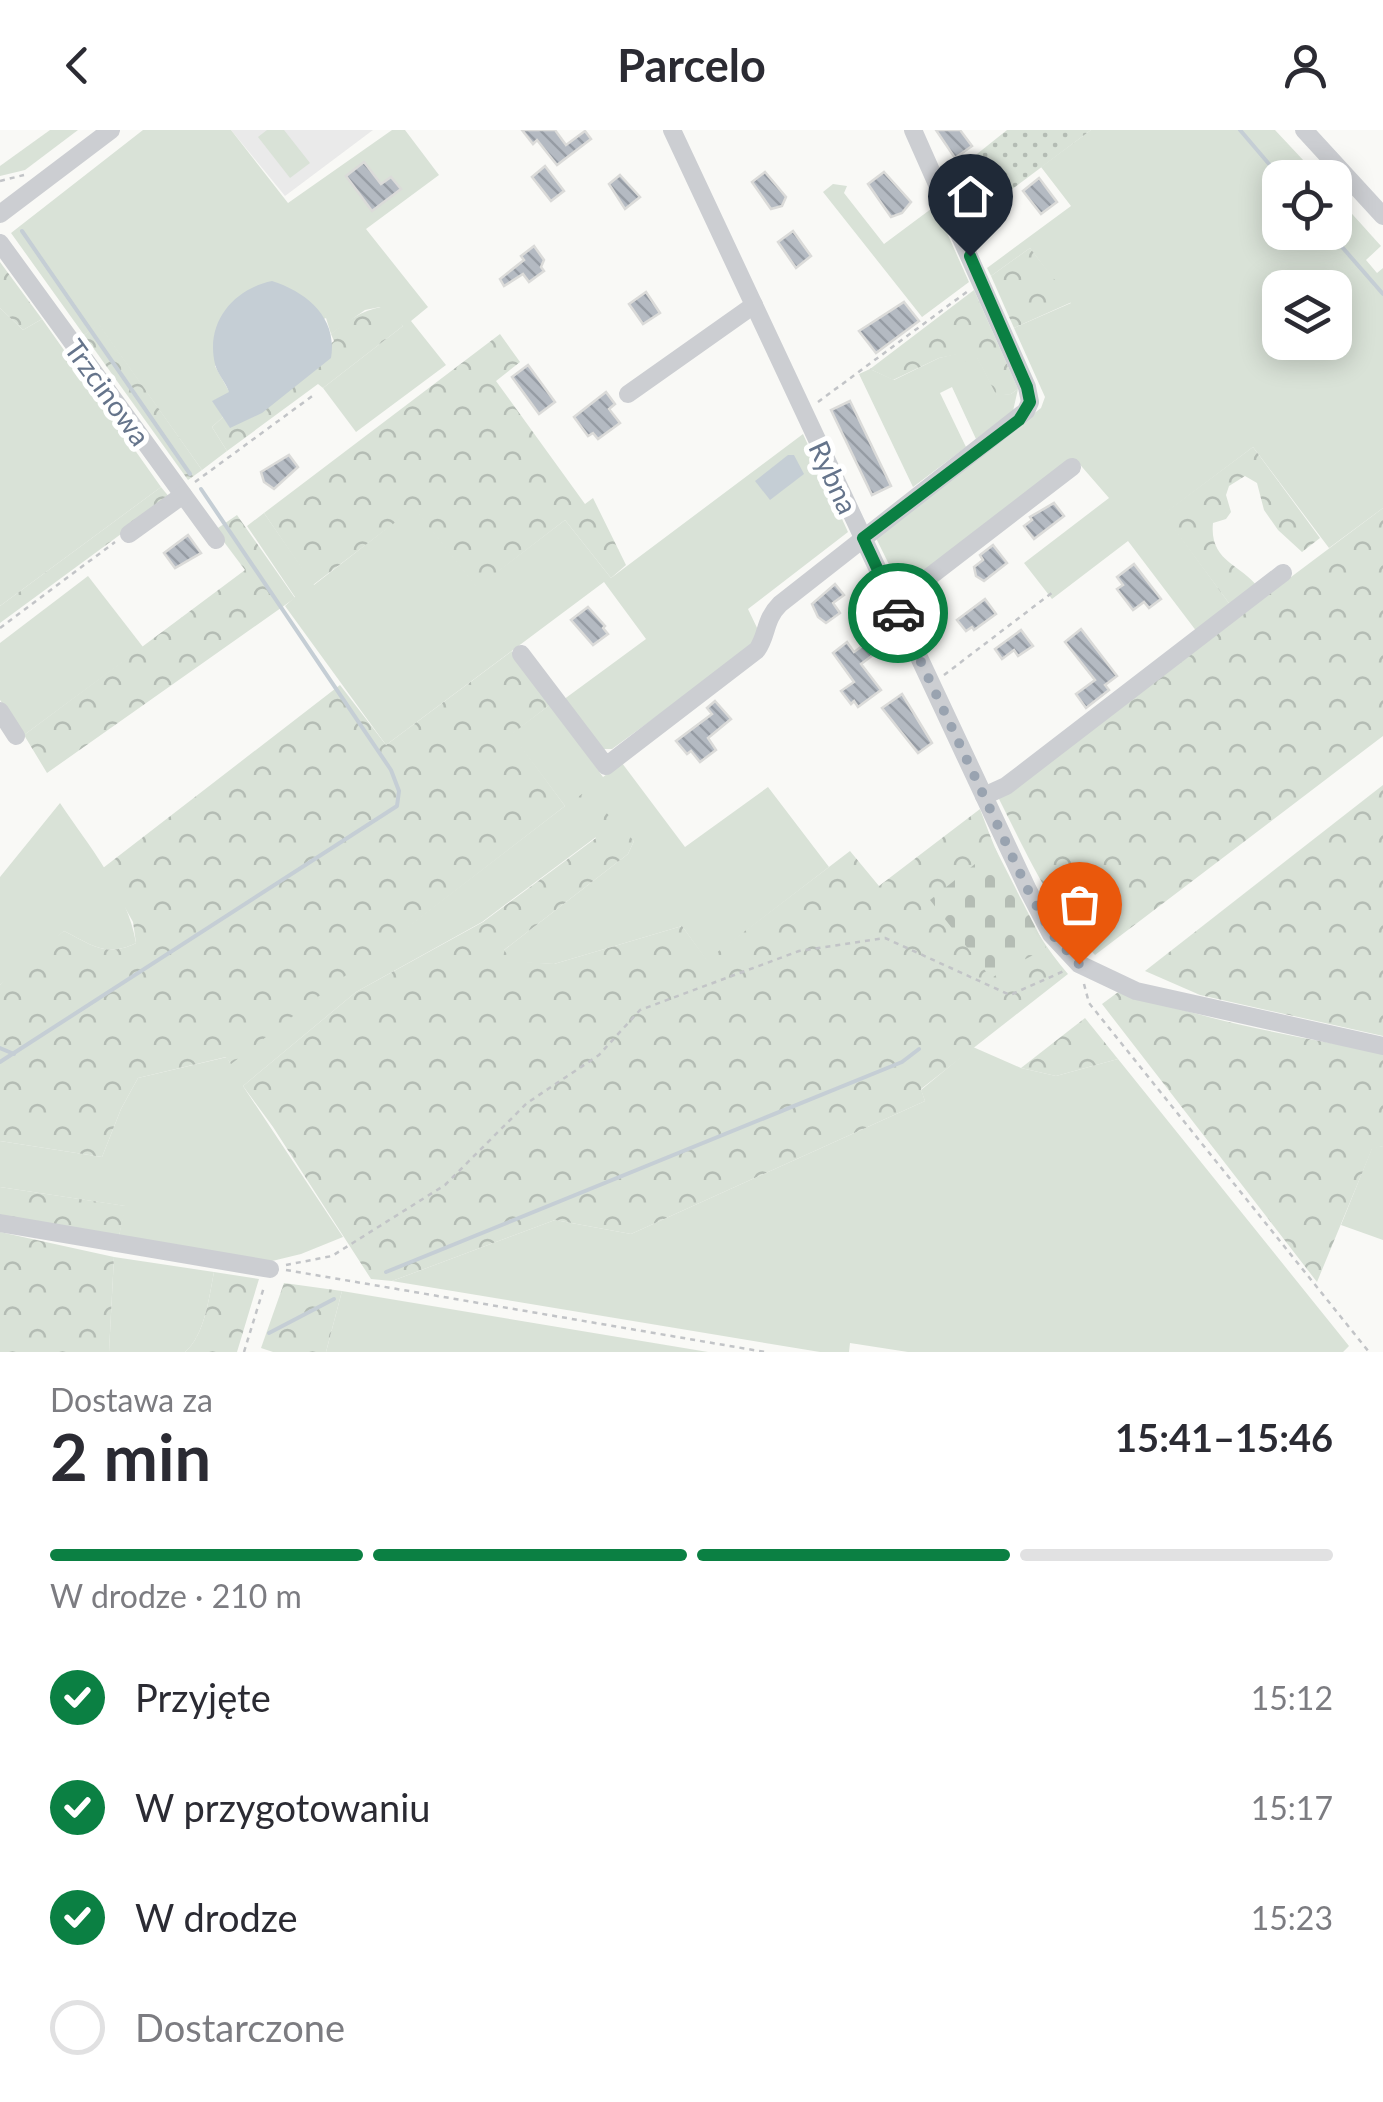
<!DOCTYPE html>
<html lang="pl">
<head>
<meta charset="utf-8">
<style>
	body { margin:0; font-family:Lato,sans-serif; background:#f7f7f7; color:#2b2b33; height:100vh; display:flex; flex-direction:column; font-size:38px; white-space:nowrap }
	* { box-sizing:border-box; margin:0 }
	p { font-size:32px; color:#7c7c81 }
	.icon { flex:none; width:55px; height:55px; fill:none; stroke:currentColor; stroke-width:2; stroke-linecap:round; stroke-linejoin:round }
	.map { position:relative; height:1222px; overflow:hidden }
	.sheet { display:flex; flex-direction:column; background:#fff; flex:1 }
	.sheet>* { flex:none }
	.tools { position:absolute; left:1262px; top:30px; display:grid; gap:20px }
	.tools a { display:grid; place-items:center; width:90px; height:90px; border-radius:20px; background:#fff; box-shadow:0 5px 25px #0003; font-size:50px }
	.pin { position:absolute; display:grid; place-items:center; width:85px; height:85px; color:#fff; margin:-102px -42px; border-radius:50% 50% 50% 0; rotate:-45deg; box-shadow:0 0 10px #0007 }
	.pin .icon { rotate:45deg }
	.courier { position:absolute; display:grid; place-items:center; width:100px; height:100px; margin:-50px; border:8px solid #0b8043; border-radius:50%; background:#fff; color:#222; box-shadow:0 2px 12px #0007 }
	.summary em { font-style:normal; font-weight:700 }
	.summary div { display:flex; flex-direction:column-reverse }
	.summary { display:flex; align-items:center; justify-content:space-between; height:170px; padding:0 50px }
	h1 { font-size:65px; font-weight:700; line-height:75px }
	.bar { display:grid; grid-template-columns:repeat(4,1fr); gap:15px 10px; align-content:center; height:120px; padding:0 50px }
	.bar i { height:12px; border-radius:8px; background:#e1e1e2 }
	.bar .selected { background:#0b8043 }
	.bar p { grid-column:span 4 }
	ol { padding:0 50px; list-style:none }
	li { display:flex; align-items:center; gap:30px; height:110px }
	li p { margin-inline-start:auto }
	li .icon { padding:10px; border-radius:50%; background:#0b8043; color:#fff; stroke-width:4 }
	li:last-child { color:#7c7c81 }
	li i { width:55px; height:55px; border:5px solid #e1e1e2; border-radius:50% }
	header { display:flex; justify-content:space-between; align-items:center; height:130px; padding:0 50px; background:#fff; font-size:45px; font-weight:700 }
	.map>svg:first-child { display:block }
</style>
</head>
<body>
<header><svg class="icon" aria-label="back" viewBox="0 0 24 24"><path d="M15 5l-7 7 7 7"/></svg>Parcelo<svg class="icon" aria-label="person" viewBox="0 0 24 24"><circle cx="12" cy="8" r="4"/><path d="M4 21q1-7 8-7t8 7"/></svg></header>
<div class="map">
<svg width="1383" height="1222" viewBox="0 0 1383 1222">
	<defs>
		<pattern id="forest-crowns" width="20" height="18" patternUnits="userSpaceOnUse" patternTransform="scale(2.5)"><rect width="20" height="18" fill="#d9e2d7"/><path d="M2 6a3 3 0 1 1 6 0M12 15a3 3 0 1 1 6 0" fill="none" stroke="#b4bcb4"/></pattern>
		<pattern id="cemetery-stones" width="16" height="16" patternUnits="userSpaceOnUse" patternTransform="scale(2.5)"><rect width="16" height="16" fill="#d9e2d7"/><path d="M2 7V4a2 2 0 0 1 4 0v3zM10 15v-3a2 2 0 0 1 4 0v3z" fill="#b4bcb4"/></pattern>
		<pattern id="garden-dots" width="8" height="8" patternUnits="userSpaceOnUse" patternTransform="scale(2.5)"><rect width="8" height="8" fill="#d9e2d7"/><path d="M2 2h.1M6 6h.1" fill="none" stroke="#b4bcb4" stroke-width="1.8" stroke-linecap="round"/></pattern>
		<pattern id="building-back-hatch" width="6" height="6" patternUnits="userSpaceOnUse" patternTransform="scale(2.5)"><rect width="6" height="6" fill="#b4bac2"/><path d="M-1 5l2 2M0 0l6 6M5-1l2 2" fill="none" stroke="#969ca4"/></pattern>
	</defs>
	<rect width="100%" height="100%" fill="#f9f9f6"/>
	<path fill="#eaeaea" d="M231,0H373L285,66Z"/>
	<g fill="#d9e2d7" fill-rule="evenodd">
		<path d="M50,0H78L25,40L0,46V36Z"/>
		<path d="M143,0H231L288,73L392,0H405L439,45L366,99L428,177L411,191L446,235L356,302L323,258L403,196L380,177L365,180L331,204L326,188L215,236L230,263L213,271L223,287L212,297L227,321L202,340L99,195L84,205L11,103Z"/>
		<path d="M267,0H284L310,33L290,48L258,7Z"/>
		<path d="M1091,0H1275L1319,47L1280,48V102H1335V65L1381,116L1366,130L1377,143L1383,138V378L1329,418L1253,317L1164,384L1231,476L1197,502L1128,411L1052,469L1024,433L1109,368L1076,330L903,463L875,406L1041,278L1045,267L1014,198L1071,173L1030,118L991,146L987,138L1071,76L1041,37ZM1280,158H1335V212H1280Z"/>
		<path d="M833,54L847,56L844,63L884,114L935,76L969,152L922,187L823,62Z"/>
		<path d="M0,178L23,200L42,189L161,357L0,476Z"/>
		<path d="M960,223L977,227L997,265L1011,264L1018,259L1013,281L976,309L952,257L940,263L966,317L913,357L859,244L870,239L894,250L939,228Z"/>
		<path d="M803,304L848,402L748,479L760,504L757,513L612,619H599L563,570L646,509L604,452L386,615L285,476L295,467L247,396L264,383L314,455L414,377L477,457L565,390L611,448Z"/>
		<path d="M88,446L143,517L24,605L0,570V513Z"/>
		<path d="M551,574L603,647L622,633L685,717L768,657L829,737L707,831L682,796L554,834L512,832L503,821L628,724L634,711L566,676L596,707L482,792L356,862L243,956L343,1107L301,1124L268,1132L119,1106L125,1076L0,1057V1011L102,1027L121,979L138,948L227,927L230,933L565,676L511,604Z"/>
		<path d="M60,673C88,715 128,762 136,813C106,828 92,815 64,801L0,855V747Z"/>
		<path d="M973,917L1021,938L1056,946L1118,929L1349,1216L1343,1222H908L850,1213L849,1222H820L392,1151L555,1090L631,1104L925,971L921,960Z"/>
		<path d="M1383,1016V1110L1341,1095L1372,1018Z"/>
		<path d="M114,1127L214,1142C209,1167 205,1205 185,1222H109Z"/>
		<path d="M342,1161L708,1222H326Z"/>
	</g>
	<g fill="url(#forest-crowns)">
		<path d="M1030,118L1072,172L1014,198L991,146Z"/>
		<path d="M0,132L42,189L23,200L0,178Z"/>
		<path d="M974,160L1018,259L1011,264L997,266L977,228L966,232L959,224L939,228L893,250L870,239Z"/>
		<path d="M381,177L392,182L403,196L323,258L318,254L227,321L212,297L223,287L230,297L334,211L331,204C347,191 361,181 381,177Z"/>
		<path d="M99,194L202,340L188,350L84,205Z"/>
		<path d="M500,204L520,232L496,251L585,374L593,368L626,435L611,448L565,390L477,458L414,378L313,455L264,383Z"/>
		<path d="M1253,317L1320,408L1302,422L1278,400L1264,380L1257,353L1245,346L1229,356L1226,365L1231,382L1226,389L1213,393C1209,431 1241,435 1257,456L1231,476L1163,384Z"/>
		<path d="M161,357L170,368L0,493V476Z"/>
		<path d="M1383,378V606L1095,825C1051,780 1026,722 998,667Z"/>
		<path d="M237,385L295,468L47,643L24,605L245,440L215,400Z"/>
		<path d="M512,521L551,574L512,604L565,676L582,664H588L634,711L628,724L504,820L512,831L554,834L682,796L707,830L850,721L879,756L980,679C1002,738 1027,796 1068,844L921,959L925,971L631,1104L555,1090L392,1151L371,1149L273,997L243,956L356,862L483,792L596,708L565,676L231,934L226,927L138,948L121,979L102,1027L0,1011V855L23,831L64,801C92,815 106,828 136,813L133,792L103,738L340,555L386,615Z"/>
		<path d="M1383,655V906L1200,865L1145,841Z"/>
		<path d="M1121,860C1205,891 1295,907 1383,922V1016L1372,1019L1317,1152L1102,874Z"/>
		<path d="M1085,888L1118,929L1056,946L1021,938Z"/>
		<path d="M0,1057L126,1076L119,1106L0,1085Z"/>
		<path d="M0,1102L114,1127L109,1222H0Z"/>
		<path d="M214,1142L259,1149L237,1222H185C205,1205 209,1167 214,1142Z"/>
		<path d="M284,1153L342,1161L326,1222H273L261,1218Z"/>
	</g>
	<path fill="url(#cemetery-stones)" d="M995,718L1046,818L991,848L930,770Z"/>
	<path fill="url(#garden-dots)" d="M1007,0H1091L967,93L947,48Z"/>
	<g fill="#c5ced5">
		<path d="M272,151C307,162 338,188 331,228L262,283L230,298L212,271L229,262C226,253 217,243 215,234C205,192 234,159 272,151Z"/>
		<path d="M788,325H794L804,344L770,370L755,351Z"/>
	</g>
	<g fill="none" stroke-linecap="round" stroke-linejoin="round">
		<g stroke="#c5ced5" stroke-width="4">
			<path d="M1240,0L1281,48"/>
			<path d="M22,101L190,344"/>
			<path d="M1329,102L1383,164"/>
			<path d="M0,918L14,924"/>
			<path d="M0,932L397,676L399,661L391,640L201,359"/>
			<path d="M386,1142L902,932L919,919"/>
			<path d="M269,1203L334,1169"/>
		</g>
	</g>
	<g fill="url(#building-back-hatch)" stroke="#dbdbd9" stroke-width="2.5">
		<path d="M522,0H555L566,15L585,1L591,9L557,35L537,10L533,14Z"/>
		<path d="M936,0H960L972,16L955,28Z"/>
		<path d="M364,32L381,54L391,47L401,59L372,81L346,46Z"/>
		<path d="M545,36L564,61L551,71L532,47Z"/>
		<path d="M765,42L786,67L782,76L771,79L752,52Z"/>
		<path d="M884,42L911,72L902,83L891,87L868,54Z"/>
		<path d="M620,45L640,67L625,79L609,54Z"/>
		<path d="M1039,48L1057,72L1041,84L1023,61Z"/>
		<path d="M793,101L811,126L796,138L778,112Z"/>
		<path d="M534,116L544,130L541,137L544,141L529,152L523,144L504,156L500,149L524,130L521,126Z"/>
		<path d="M646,162L660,183L643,194L629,174Z"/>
		<path d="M904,172L919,191L876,223L859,201Z"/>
		<path d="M528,235L555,272L539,284L512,247Z"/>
		<path d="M606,262L615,274L609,279L620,293L598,309L593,303L588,306L574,287Z"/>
		<path d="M850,271L891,356L872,365L831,280Z"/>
		<path d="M289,325L298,337L274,359L264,352L261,342Z"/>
		<path d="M1054,373L1064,386L1034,409L1024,396L1032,390L1030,387Z"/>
		<path d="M188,405L201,423L175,438L164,423Z"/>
		<path d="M993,415L1007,433L984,451L976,446L974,437L983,430L980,425Z"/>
		<path d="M1134,434L1161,469L1149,478L1144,472L1133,480L1117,459L1123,455L1117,447Z"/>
		<path d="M835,454L844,465L833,473L840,483L826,493L818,487L812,474Z"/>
		<path d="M985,469L996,484L974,500L972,497L966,501L957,490Z"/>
		<path d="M588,477L605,496L603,498L608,504L593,515L571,490Z"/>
		<path d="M1081,499L1117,546L1105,555L1109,560L1086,578L1076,564L1095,550L1065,512Z"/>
		<path d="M1021,500L1033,516L1018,526L1014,520L1002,529L995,519Z"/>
		<path d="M847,512L854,522L865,514L873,525L861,534L881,560L858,577L854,571L851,574L841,561L854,552L833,523Z"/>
		<path d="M902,564L932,613L918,623L882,578Z"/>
		<path d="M715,571L731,589L708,608L716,620L700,632L691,621L687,624L676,611L712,584L707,578Z"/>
	</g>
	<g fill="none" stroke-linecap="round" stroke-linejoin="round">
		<g stroke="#c2c4c7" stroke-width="2.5" stroke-dasharray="5 5" stroke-linecap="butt">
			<path d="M0,51L24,45"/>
			<path d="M818,272L968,161"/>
			<path d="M195,352L315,264"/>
			<path d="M0,498L115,412"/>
			<path d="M944,545L1053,462"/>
			<path d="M1084,854L1089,873L1369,1222"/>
			<path d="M286,1135L332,1126L445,1055L527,973L599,925L640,880L799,821L885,808L1010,865L1064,841"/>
			<path d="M286,1140L765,1222"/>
			<path d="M244,1222L264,1157"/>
		</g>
		<g stroke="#ccced2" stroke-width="18">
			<path d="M672,0L1028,760L1051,804L1079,834L1136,861L1383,916"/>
			<path d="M1304,0L1383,86"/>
			<path d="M0,84L111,0"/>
			<path d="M0,113L216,410"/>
			<path d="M628,264L754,175"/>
			<path d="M129,404L183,365"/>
			<path d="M894,474L1072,337"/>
			<path d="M521,524L606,636L757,520C768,504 764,490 780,474L1026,281L1030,272L1027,257L913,0"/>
			<path d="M0,581L16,606"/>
			<path d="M984,666L1006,656L1283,443"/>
			<path d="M0,1093L270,1139"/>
		</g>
	</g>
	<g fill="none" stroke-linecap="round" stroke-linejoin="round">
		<path stroke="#99a3b0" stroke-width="10" stroke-dasharray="0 18" d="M898,483L1028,760L1052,804L1079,834"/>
		<path stroke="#0b8043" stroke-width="12" d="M898,483L863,408L1019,290L1030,272L1027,257L970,126"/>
	</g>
	<g text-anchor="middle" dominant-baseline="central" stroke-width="10" stroke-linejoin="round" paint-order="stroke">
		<g font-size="28" fill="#65748b" stroke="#fff">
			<text transform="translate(108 262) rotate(54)">Trzcinowa</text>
			<text transform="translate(834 347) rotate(65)">Rybna</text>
		</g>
	</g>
</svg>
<div class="tools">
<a><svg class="icon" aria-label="locate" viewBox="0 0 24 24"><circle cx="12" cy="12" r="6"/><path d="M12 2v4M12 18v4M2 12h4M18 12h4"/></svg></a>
<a><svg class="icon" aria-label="layers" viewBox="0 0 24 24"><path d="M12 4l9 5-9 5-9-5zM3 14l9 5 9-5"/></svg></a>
</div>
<div class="pin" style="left:1079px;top:834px;background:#ea580c"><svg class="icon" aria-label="bag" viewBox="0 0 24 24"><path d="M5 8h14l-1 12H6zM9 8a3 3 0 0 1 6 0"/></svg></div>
<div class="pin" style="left:970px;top:126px;background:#1f2937"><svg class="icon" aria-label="home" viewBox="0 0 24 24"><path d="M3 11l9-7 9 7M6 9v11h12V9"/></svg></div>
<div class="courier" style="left:898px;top:483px"><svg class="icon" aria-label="car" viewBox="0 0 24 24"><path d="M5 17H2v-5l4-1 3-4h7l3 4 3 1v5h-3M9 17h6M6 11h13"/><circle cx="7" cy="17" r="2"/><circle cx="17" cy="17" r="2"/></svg></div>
</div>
<section class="sheet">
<div class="summary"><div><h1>2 min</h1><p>Dostawa za</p></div><em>15:41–15:46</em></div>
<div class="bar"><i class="selected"></i><i class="selected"></i><i class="selected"></i><i></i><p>W drodze · 210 m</p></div>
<ol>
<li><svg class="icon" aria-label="check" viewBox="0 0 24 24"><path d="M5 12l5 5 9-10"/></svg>Przyjęte<p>15:12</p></li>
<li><svg class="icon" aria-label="check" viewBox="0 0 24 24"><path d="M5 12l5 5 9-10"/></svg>W przygotowaniu<p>15:17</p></li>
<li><svg class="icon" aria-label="check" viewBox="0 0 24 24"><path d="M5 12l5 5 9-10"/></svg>W drodze<p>15:23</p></li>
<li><i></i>Dostarczone</li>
</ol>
</section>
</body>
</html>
